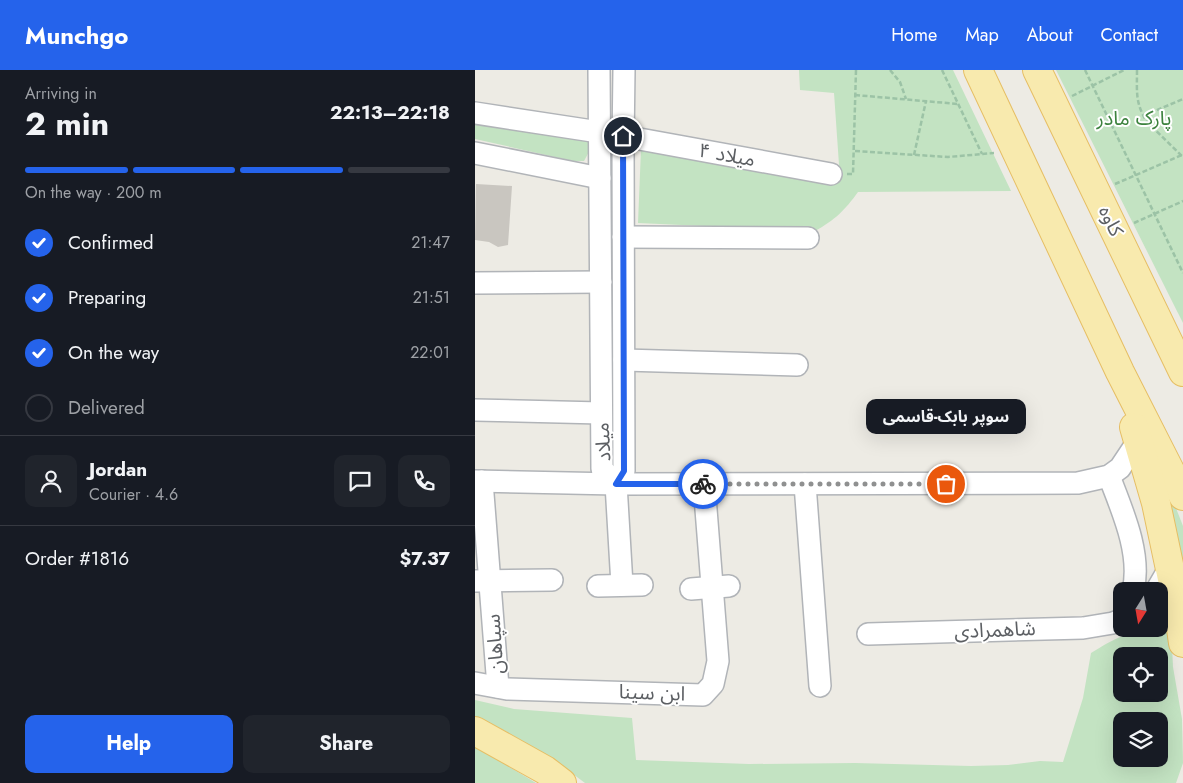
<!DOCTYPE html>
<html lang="en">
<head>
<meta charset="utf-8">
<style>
	body { margin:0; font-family:Jost,"Noto Sans Arabic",sans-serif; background:#20242c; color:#f1f3f6; height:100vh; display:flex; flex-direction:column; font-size:19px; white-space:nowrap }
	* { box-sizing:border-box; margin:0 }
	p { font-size:16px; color:#9ea1a6 }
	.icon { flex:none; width:28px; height:28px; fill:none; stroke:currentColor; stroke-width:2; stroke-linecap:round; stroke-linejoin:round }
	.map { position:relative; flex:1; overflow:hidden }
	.panel { display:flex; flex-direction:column; background:#171b24; width:475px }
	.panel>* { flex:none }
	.needle { width:32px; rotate:191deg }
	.buttons { position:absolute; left:638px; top:512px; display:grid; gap:10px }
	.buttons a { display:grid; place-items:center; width:55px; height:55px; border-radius:10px; background:#171b24; box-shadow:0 5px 20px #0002; font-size:25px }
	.pin { position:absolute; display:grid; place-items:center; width:42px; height:42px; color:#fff; margin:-21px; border:2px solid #fff; border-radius:50%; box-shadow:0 1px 5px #0007 }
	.courier { position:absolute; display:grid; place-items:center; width:50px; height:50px; margin:-25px; border:4px solid #2563eb; border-radius:50%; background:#fff; color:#222; box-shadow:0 1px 6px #0007 }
	.bubble { position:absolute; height:35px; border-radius:10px; background:#171b24; box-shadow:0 5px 20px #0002; font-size:16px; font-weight:700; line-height:35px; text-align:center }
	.overview em { font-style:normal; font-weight:700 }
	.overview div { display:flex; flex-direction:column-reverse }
	.overview { display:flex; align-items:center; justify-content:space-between; height:85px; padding:0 25px }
	h1 { font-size:32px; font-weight:700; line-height:38px }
	.bar { display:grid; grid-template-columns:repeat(4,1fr); gap:8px 5px; align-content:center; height:60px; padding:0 25px }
	.bar i { height:6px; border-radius:4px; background:#363941 }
	.bar .on { background:#2563eb }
	.bar p { grid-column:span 4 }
	.line { display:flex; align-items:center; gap:12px; padding:0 25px; border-top:1px solid #363941 }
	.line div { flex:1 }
	.round { display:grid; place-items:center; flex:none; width:52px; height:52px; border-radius:10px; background:#20242c }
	ol { padding:0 25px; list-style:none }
	li { display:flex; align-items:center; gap:15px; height:55px }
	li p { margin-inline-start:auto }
	li .icon { padding:5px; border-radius:50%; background:#2563eb; color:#fff; stroke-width:4 }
	li:last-child { color:#9ea1a6 }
	li i { width:28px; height:28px; border:2px solid #363941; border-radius:50% }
	.cta { display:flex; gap:10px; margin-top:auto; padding:10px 25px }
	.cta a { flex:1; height:58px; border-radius:10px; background:#2563eb; color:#fff; font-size:20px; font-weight:700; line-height:58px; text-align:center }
	.cta a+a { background:#20242c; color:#f1f3f6 }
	header { display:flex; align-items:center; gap:30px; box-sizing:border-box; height:70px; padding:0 25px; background:#2563eb; color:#fff }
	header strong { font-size:24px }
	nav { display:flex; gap:28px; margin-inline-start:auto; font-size:18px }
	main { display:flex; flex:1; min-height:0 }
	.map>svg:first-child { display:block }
</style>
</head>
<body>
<header>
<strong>Munchgo</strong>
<nav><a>Home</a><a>Map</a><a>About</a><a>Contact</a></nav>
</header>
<main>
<section class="panel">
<div class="overview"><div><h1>2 min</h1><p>Arriving in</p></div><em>22:13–22:18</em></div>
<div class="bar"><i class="on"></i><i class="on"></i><i class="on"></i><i></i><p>On the way · 200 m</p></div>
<ol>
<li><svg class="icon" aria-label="check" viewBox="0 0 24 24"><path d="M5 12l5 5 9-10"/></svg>Confirmed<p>21:47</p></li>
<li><svg class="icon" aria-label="check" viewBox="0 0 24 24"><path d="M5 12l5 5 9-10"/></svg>Preparing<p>21:51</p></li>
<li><svg class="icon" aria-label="check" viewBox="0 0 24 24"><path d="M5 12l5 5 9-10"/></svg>On the way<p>22:01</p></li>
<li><i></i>Delivered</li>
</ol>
<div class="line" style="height:90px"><a class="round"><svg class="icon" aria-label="person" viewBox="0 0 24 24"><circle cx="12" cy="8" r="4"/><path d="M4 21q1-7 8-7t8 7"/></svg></a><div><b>Jordan</b><p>Courier · 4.6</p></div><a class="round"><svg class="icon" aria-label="chat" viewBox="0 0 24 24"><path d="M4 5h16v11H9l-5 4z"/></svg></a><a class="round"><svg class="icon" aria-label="phone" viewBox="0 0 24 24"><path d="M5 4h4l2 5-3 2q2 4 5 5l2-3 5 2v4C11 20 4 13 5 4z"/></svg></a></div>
<div class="line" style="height:65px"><div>Order #1816</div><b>$7.37</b></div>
<div class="cta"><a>Help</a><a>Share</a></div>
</section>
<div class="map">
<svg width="708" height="713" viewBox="0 0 708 713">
	<rect width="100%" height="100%" fill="#edebe4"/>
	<g fill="#c3e3c2" fill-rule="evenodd">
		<path d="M324,0H478L536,121L383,122C370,140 360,150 340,161L163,153L166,79L360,113L365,109L359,23L325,20Z"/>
		<path d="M581,0H708V253Z"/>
		<path d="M0,50L113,70L115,80L109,91H98L0,69Z"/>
		<path d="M690,410L708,456V498Z"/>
		<path d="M696,554L698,597L707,649L708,693L701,713H110C76,687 39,664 0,646V630L39,639L157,648L161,690L274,694L380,693L496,696L533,695L565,691L588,692L608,628L616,583C639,569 656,559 684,559V556ZM646,586H684V624H646ZM646,651H684V689H646Z"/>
		<path d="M0,676L61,713H0Z"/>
	</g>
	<path fill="#c9c6c0" d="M1,114L37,116L33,175L23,177L14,172L0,170Z"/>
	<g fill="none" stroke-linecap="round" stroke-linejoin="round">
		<defs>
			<g id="minor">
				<path d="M124,0L127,399L141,414"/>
				<path d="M0,43L124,62"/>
				<path d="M148,66L356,104"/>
				<path d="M0,83L125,108"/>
				<path d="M148,167L333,168"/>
				<path d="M0,213L126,212"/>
				<path d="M149,290L322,295"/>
				<path d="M0,340L126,343"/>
				<path d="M634,406C647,440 667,484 658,521"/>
				<path d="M0,411L141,414L603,413L634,406L645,398L663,371"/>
				<path d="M7,411L23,617"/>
				<path d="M141,414L149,401L148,73L149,0"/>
				<path d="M141,414L147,515"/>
				<path d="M330,414L345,616"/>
				<path d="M0,511L77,510"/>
				<path d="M123,516L167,515"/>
				<path d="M216,519L254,516"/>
				<path d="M681,521L695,497"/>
				<path d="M393,564L608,558L638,553L646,550"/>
				<path d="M0,613L32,619L228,625L238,614L243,591L229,414"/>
			</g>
			<g id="major">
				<path d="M503,0L645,302L708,426"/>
				<path d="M562,0L708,302"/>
				<path d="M659,357L681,433L703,537L708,573"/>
				<path d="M0,661L70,700L87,713"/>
			</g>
		</defs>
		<use href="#minor" stroke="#b1b4b8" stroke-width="24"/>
		<use href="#major" stroke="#e6be64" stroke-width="30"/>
		<g stroke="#9cc3a6" stroke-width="2.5" stroke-dasharray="5 2.5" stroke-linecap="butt">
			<path d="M415,0L425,12L431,29"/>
			<path d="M467,0L507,84"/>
			<path d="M610,0L708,203"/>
			<path d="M662,0C662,22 660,33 672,52L708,87"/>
			<path d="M380,25L483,34"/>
			<path d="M597,26L649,0"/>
			<path d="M668,46L708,29"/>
			<path d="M380,81L473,87L519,83"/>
			<path d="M439,85L451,31"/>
			<path d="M372,104H378L381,0"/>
			<path d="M640,114L707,85"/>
			<path d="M659,153L708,131"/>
		</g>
		<use href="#minor" stroke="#fff" stroke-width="21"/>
		<use href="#major" stroke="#f8eaae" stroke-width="28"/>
	</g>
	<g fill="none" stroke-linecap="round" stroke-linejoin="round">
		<path stroke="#8f9090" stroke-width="5" stroke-dasharray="0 9" d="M228,414H471"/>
		<path stroke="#2563eb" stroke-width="6" d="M148,66L149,401L141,414H228"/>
	</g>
	<g text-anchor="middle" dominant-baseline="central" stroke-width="4" stroke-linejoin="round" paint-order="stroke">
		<g font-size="20" fill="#3c823e" stroke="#fff">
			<text x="659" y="48">پارک مادر</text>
		</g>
		<g font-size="20" fill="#5c5f63" stroke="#fff">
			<text transform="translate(252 85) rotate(10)">میلاد ۴</text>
			<text transform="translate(636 151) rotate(64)">کاوه</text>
			<text transform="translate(128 372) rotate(-93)">میلاد</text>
			<text transform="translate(520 560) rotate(-2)">شاهمرادی</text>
			<text transform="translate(20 574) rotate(-94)">سپاهان</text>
			<text transform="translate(177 623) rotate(2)">ابن سینا</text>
		</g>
	</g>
</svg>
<div class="buttons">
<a><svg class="needle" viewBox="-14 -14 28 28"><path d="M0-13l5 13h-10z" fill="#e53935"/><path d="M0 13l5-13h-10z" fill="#9ea1a6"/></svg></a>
<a><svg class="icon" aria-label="locate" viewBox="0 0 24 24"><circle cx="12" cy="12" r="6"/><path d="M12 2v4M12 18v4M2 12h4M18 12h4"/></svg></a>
<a><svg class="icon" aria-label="layers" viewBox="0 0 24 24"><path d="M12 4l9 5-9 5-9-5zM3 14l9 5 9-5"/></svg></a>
</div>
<div class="pin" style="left:471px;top:414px;background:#ea580c"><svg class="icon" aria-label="bag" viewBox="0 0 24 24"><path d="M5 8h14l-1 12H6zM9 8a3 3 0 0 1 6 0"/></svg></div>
<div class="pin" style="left:148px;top:66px;background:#1f2937"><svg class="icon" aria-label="home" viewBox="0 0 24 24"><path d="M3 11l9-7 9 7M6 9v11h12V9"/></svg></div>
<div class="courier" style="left:228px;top:414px"><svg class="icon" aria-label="bike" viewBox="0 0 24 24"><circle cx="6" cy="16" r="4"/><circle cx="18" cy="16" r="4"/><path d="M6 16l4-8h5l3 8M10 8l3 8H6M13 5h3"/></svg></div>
<div class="bubble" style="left:391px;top:329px;width:160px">سوپر بابک-قاسمی</div>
</div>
</main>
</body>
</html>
